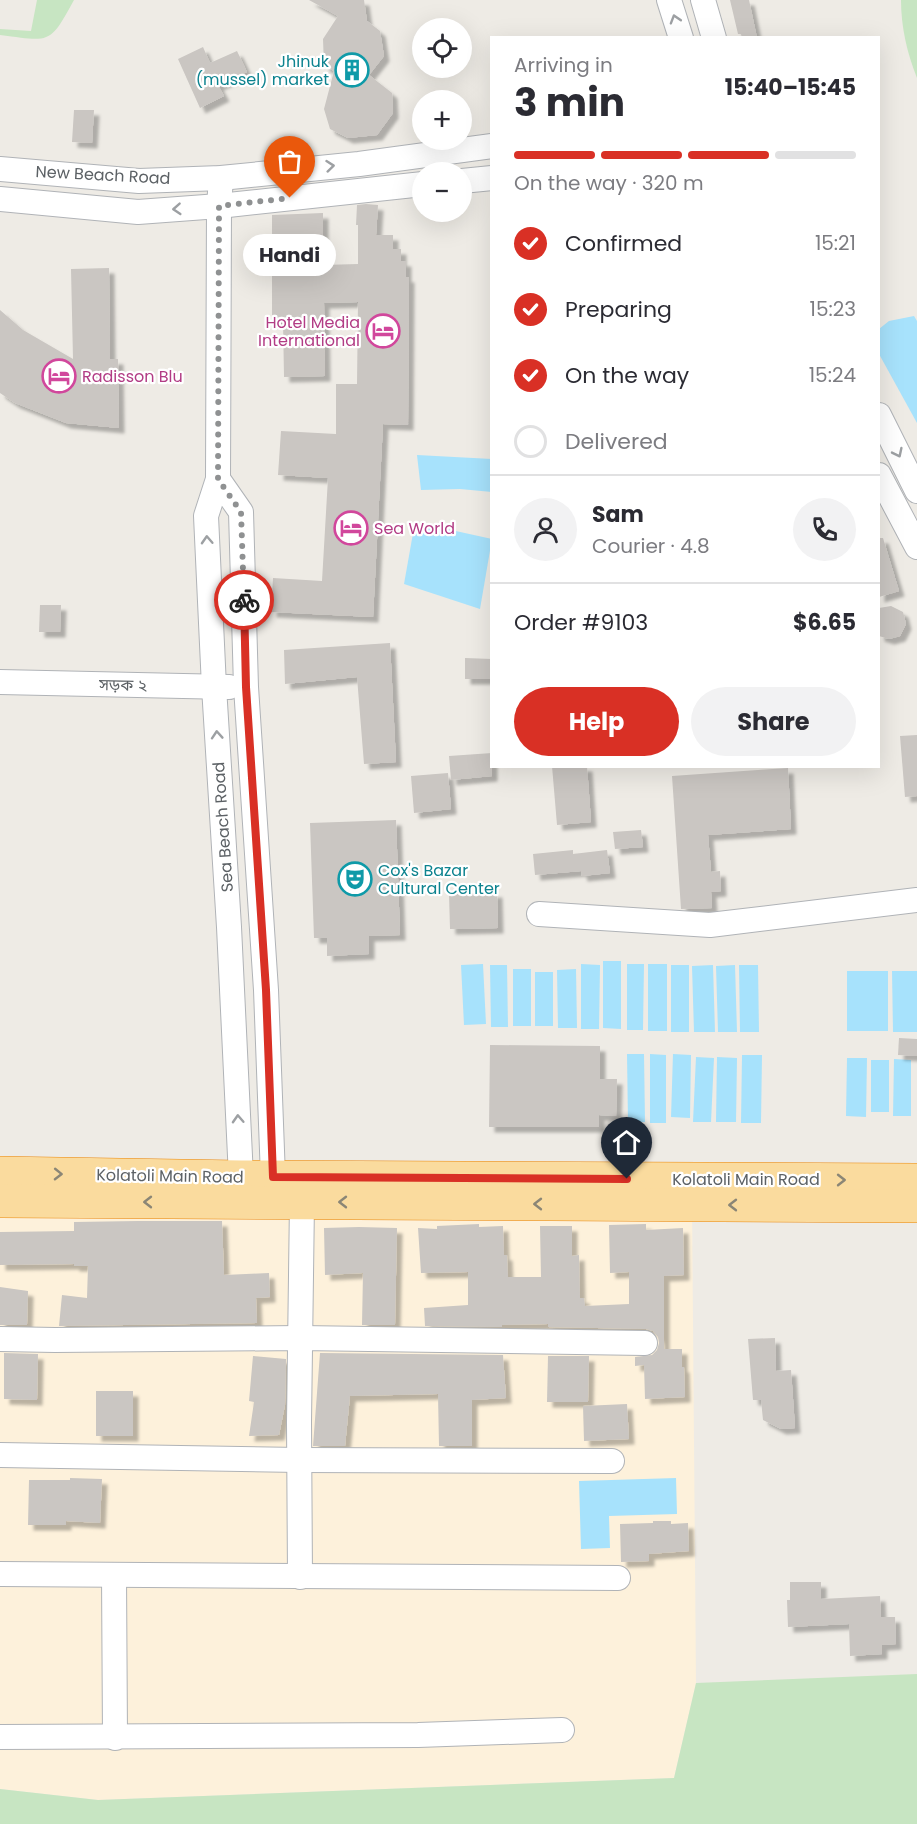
<!DOCTYPE html>
<html lang="en">
<head>
<meta charset="utf-8">
<style>
	body { margin:0; font-family:Poppins,"Noto Sans Bengali",sans-serif; background:#f2f2f3; color:#2b2b33; height:100vh; display:flex; flex-direction:column; font-size:22px; white-space:nowrap }
	* { box-sizing:border-box; margin:0 }
	p { font-size:20px; color:#7c7c81 }
	.icon { flex:none; width:33px; height:33px; fill:none; stroke:currentColor; stroke-width:2; stroke-linecap:round; stroke-linejoin:round }
	.map { position:relative; flex:1; overflow:hidden }
	.side { position:absolute; left:490px; top:36px; width:390px; height:732px; display:flex; flex-direction:column; background:#fff; border-radius:0px; box-shadow:0 6px 24px #0002 }
	.side>* { flex:none }
	.controls { position:absolute; left:412px; top:18px; display:grid; gap:12px }
	.controls a { display:grid; place-items:center; width:60px; height:60px; border-radius:50%; background:#fff; box-shadow:0 6px 24px #0002; font-size:30px }
	.pin { position:absolute; display:grid; place-items:center; width:51px; height:51px; color:#fff; margin:-62px -26px; border-radius:50% 50% 50% 0; rotate:-45deg; box-shadow:0 0 6px #0007 }
	.pin .icon { rotate:45deg }
	.courier { position:absolute; display:grid; place-items:center; width:60px; height:60px; margin:-30px; border:4px solid #d93025; border-radius:50%; background:#fff; color:#222; box-shadow:0 2px 8px #0007 }
	.bubble { position:absolute; height:42px; border-radius:21px; background:#fff; box-shadow:0 6px 24px #0002; font-size:20px; font-weight:700; line-height:42px; text-align:center }
	.overview em { font-style:normal; font-weight:700 }
	.overview div { display:flex; flex-direction:column-reverse }
	.overview { display:flex; align-items:center; justify-content:space-between; height:102px; padding:0 24px }
	h1 { font-size:39px; font-weight:700; line-height:45px }
	.bar { display:grid; grid-template-columns:repeat(4,1fr); gap:9px 6px; align-content:center; height:72px; padding:0 24px }
	.bar i { height:8px; border-radius:4px; background:#e1e1e2 }
	.bar .active { background:#d93025 }
	.bar p { grid-column:span 4 }
	.line { display:flex; align-items:center; gap:15px; padding:0 24px; border-top:2px solid #e1e1e2 }
	.line div { flex:1 }
	.round { display:grid; place-items:center; flex:none; width:63px; height:63px; border-radius:32px; background:#f2f2f3 }
	ol { padding:0 24px; list-style:none }
	li { display:flex; align-items:center; gap:18px; height:66px }
	li p { margin-inline-start:auto }
	li .icon { padding:6px; border-radius:50%; background:#d93025; color:#fff; stroke-width:4 }
	li:last-child { color:#7c7c81 }
	li i { width:33px; height:33px; border:3px solid #e1e1e2; border-radius:50% }
	.action { display:flex; gap:12px; margin-top:auto; padding:12px 24px }
	.action a { flex:1; height:69px; border-radius:36px; background:#d93025; color:#fff; font-size:24px; font-weight:700; line-height:69px; text-align:center }
	.action a+a { background:#f2f2f3; color:#2b2b33 }
	.map>svg:first-child { display:block }
</style>
</head>
<body>
<div class="map">
<svg width="917" height="1824" viewBox="0 0 917 1824">
	<defs>
		<filter id="shadow"><feDropShadow dx="5.5" dy="5.5" stdDeviation="1.5" flood-color="#0004"/></filter>
	</defs>
	<rect width="100%" height="100%" fill="#eeebe5"/>
	<path fill="#fdf1db" d="M0,1198L692,1202L696,1683L674,1778L98,1800L0,1789Z"/>
	<g fill="#c7e5c2">
		<path d="M37,0H74C49,46 50,41 0,35V29L31,31Z"/>
		<path d="M901,0H917V78C907,53 901,27 901,0Z"/>
		<path d="M917,1674V1824H0V1789L98,1800L674,1778L696,1683Z"/>
	</g>
	<g fill="#a7e2fc">
		<path d="M914,316L917,321V423L879,354V329L889,321Z"/>
		<path d="M417,455L492,459V492L460,489L421,490Z"/>
		<path d="M415,522L492,539L480,609L404,584Z"/>
		<path d="M603,961H621V1029L603,1028Z"/>
		<path d="M483,964L486,1024L464,1025L461,965Z"/>
		<path d="M581,964L600,965L599,1029H581Z"/>
		<path d="M627,964H644L643,1030H627Z"/>
		<rect x="648" y="964" width="19" height="67"/>
		<path d="M490,965H507L508,1027H491Z"/>
		<rect x="671" y="965" width="18" height="67"/>
		<path d="M713,965L715,1032H694L692,966Z"/>
		<path d="M735,965L737,1032H718L716,966Z"/>
		<path d="M739,965H758L759,1032H740Z"/>
		<rect x="513" y="969" width="18" height="57"/>
		<path d="M576,969L577,1028H558L557,970Z"/>
		<rect x="847" y="971" width="41" height="60"/>
		<path d="M892,971H917V1032H893Z"/>
		<rect x="535" y="972" width="18" height="54"/>
		<path d="M627,1054H644L645,1122L628,1123Z"/>
		<path d="M650,1054L666,1055V1123H650Z"/>
		<path d="M673,1054L691,1055L690,1118L671,1117Z"/>
		<path d="M742,1055H762L761,1123H741Z"/>
		<path d="M696,1057L714,1058L711,1122H693Z"/>
		<path d="M717,1057L737,1058L736,1122H716Z"/>
		<path d="M847,1058H867L866,1117L846,1116Z"/>
		<path d="M894,1059L911,1060V1116H893Z"/>
		<rect x="871" y="1060" width="18" height="52"/>
		<path d="M676,1478L677,1514L609,1516L610,1548L581,1549L579,1481Z"/>
	</g>
	<g fill="#cac6c2" filter="url(#shadow)">
		<path d="M309,0H364L367,21L380,31L384,56L369,75L392,93L393,113L377,135L348,138L330,129L324,109L334,71L324,66L323,39L338,16Z"/>
		<path d="M730,0H749L757,38H742L741,34H738Z"/>
		<path d="M203,47L210,63L237,51L247,72L218,85L224,96L200,108L178,59Z"/>
		<path d="M74,110H94L92,143L72,142Z"/>
		<path d="M366,204L378,205L376,235H393V249H401V261H406V277H409L408,425L383,424L373,617L271,612L273,578L322,581L328,478L278,475L281,431L336,434V384H357L358,302L324,303L325,376L284,377L283,321L272,322V215L323,213V265L358,264V225H356L357,205Z"/>
		<path d="M109,268L110,359H118L119,428L66,423L15,403L0,393V310L23,330L73,359L71,269Z"/>
		<path d="M879,538H883L899,591L879,597Z"/>
		<path d="M40,605H61L60,632H39Z"/>
		<path d="M891,606L903,612L906,624L900,636L889,639L879,636V608Z"/>
		<path d="M390,643L396,762L364,764L357,677L285,684L284,650Z"/>
		<path d="M465,658L492,659V679H465Z"/>
		<path d="M917,735V796L905,797L900,736Z"/>
		<path d="M492,753V776L451,780L449,756Z"/>
		<path d="M552,766H587L591,822L557,825Z"/>
		<path d="M788,768L791,829L708,835L711,872L720,871L721,891L711,892L712,908L681,909L672,776Z"/>
		<path d="M448,773L451,809L414,813L411,776Z"/>
		<path d="M396,820L400,935L369,936V954L327,956V938H314L310,823Z"/>
		<path d="M641,830L643,847L615,849L613,832Z"/>
		<path d="M573,850V854L607,850L610,873L582,876L581,871L535,875L533,854Z"/>
		<path d="M497,892L498,928L450,929L449,894Z"/>
		<path d="M899,1038L917,1039V1056L898,1055Z"/>
		<path d="M490,1045L600,1046V1079H617L616,1116L599,1115V1127H489Z"/>
		<path d="M138,1221H222L224,1275L269,1273L270,1297L256,1298L257,1323L59,1326L62,1295L87,1298L88,1266H74V1264L0,1265V1232L74,1231V1222Z"/>
		<path d="M479,1224V1227L503,1226L504,1255H507L508,1277H541L540,1226H572V1256L579,1255L580,1298H584L585,1306L629,1304V1272L610,1273L609,1225L646,1224V1230L683,1228L684,1275L664,1276V1349H682V1367H684L685,1397L645,1399L644,1365L635,1366V1357L652,1355L657,1350L659,1343L658,1337L653,1331L646,1329L548,1327V1324L502,1325V1327L425,1326L424,1308L468,1305V1272L421,1273L418,1228L437,1229V1226Z"/>
		<path d="M359,1227L397,1228L395,1325H362L363,1273L325,1275L324,1228Z"/>
		<path d="M0,1287L28,1291L27,1325H0Z"/>
		<path d="M775,1338L776,1371L791,1370L795,1428L781,1429L763,1420L761,1400H753L748,1339Z"/>
		<path d="M4,1353L38,1354L37,1400L4,1399Z"/>
		<path d="M320,1353L503,1355L506,1398L472,1400V1446H439L438,1394L350,1396L345,1446H313Z"/>
		<path d="M253,1356L286,1359L285,1405L279,1435L249,1436L254,1402L249,1401Z"/>
		<path d="M548,1356H589L588,1402H547Z"/>
		<rect x="96" y="1391" width="37" height="45"/>
		<path d="M627,1404L629,1439L584,1441L583,1406Z"/>
		<path d="M70,1478L102,1479L100,1523L66,1521V1525H28L29,1480H70Z"/>
		<path d="M653,1521H671V1524L688,1523L689,1551L649,1554V1561L621,1562L620,1524L653,1523Z"/>
		<path d="M790,1582H821V1599L880,1596L881,1617H895L896,1644L882,1645V1654L850,1656L849,1624L788,1627L787,1600H790Z"/>
	</g>
	<g fill="none" stroke-linecap="round" stroke-linejoin="round">
		<defs>
			<g id="minor">
				<path d="M669,0L681,38"/>
				<path d="M703,0L714,38"/>
				<path d="M0,169L139,181L221,178L359,164L492,146"/>
				<path d="M221,178L219,206L218,479L206,516L214,687L229,927L241,1177"/>
				<path d="M462,181L492,178"/>
				<path d="M0,199L138,212L219,206L423,184"/>
				<path d="M879,415L917,491"/>
				<path d="M879,475L917,547"/>
				<path d="M218,479L241,512L246,687L266,990L273,1177"/>
				<path d="M0,682L229,687"/>
				<path d="M539,914L710,925L917,900"/>
				<path d="M0,1339L55,1340L300,1338L645,1343"/>
				<path d="M0,1455L299,1460L612,1461"/>
				<path d="M0,1574L618,1578"/>
				<path d="M114,1575L115,1738"/>
				<path d="M300,1577L299,1422L302,1202"/>
				<path d="M0,1737L418,1735L562,1730"/>
			</g>
			<g id="trunk">
				<path d="M0,1173L241,1177L917,1180"/>
				<path d="M0,1201L917,1206"/>
			</g>
		</defs>
		<use href="#minor" stroke="#b0b3b7" stroke-width="26"/>
		<use href="#trunk" stroke="#ea8609" stroke-width="34"/>
		<use href="#minor" stroke="#fff" stroke-width="24"/>
		<use href="#trunk" stroke="#fadb9e" stroke-width="33"/>
	</g>
	<defs><path id="oneway-chevron" d="M-2-3.5L2.5 0L-2 3.5" fill="none" stroke-width="1.6" stroke-linecap="round" stroke-linejoin="round" transform="scale(1.5)"/></defs>
	<g stroke="#9da0a3">
		<use href="#oneway-chevron" transform="translate(675 19) rotate(-107)"/>
		<use href="#oneway-chevron" transform="translate(330 166) rotate(-6)"/>
		<use href="#oneway-chevron" transform="translate(177 209) rotate(176)"/>
		<use href="#oneway-chevron" transform="translate(898 453) rotate(64)"/>
		<use href="#oneway-chevron" transform="translate(207 540) rotate(-93)"/>
		<use href="#oneway-chevron" transform="translate(217 735) rotate(-94)"/>
		<use href="#oneway-chevron" transform="translate(238 1119) rotate(-93)"/>
	</g>
	<g stroke="#8b8676">
		<use href="#oneway-chevron" transform="translate(58 1174) rotate(1)"/>
		<use href="#oneway-chevron" transform="translate(841 1180)"/>
		<use href="#oneway-chevron" transform="translate(148 1202) rotate(-180)"/>
		<use href="#oneway-chevron" transform="translate(343 1202) rotate(-180)"/>
		<use href="#oneway-chevron" transform="translate(538 1204) rotate(-180)"/>
		<use href="#oneway-chevron" transform="translate(733 1205) rotate(-180)"/>
	</g>
	<g fill="none" stroke-linecap="round" stroke-linejoin="round">
		<path stroke="#8f9192" stroke-width="6" stroke-dasharray="0 10.8" d="M244,600L241,512L218,479L219,206L290,198"/>
		<path stroke="#d93025" stroke-width="8" d="M244,600L246,687L266,990L273,1177L627,1179"/>
	</g>
	<defs>
		<symbol id="building-ring" viewBox="-11 -11 22 22"><circle r="9.5" fill="#fff" stroke="#0f9aa8" stroke-width="1.5"/><path d="M-4-6H4V6H1V3H-1V6H-4ZM-2.5-4.3h1.7v1.8h-1.7ZM.8-4.3h1.7v1.8H.8ZM-2.5-1h1.7V.8h-1.7ZM.8-1h1.7V.8H.8Z" fill="#0f9aa8"/></symbol>
		<symbol id="hotel-ring" viewBox="-11 -11 22 22"><circle r="9.5" fill="#fff" stroke="#d1479c" stroke-width="1.5"/><path d="M-6-4.5h1.5V1H6V5H4.5V3h-9V5H-6ZM-4 0a1.8 1.8 0 1 1 3.6 0ZM.5 0V-2.5h3Q6-2.5 6 0Z" fill="#d1479c"/></symbol>
		<symbol id="theatre-ring" viewBox="-11 -11 22 22"><circle r="9.5" fill="#fff" stroke="#0f9aa8" stroke-width="1.5"/><path d="M-5-5.5Q0-4 5-5.5V0Q5 5 0 6Q-5 5-5 0ZM-3.3-2.5H-1v1.5H-3.3ZM1-2.5H3.3v1.5H1ZM-2.8 1Q0 5.5 2.8 1Z" fill="#0f9aa8"/></symbol>
	</defs>
	<g fill-rule="evenodd">
		<use href="#building-ring" x="333" y="51" width="38" height="38"/>
		<use href="#hotel-ring" x="364" y="312" width="38" height="38"/>
		<use href="#hotel-ring" x="40" y="357" width="38" height="38"/>
		<use href="#hotel-ring" x="332" y="509" width="38" height="38"/>
		<use href="#theatre-ring" x="336" y="860" width="38" height="38"/>
	</g>
	<g text-anchor="middle" dominant-baseline="central" stroke-width="4.5" stroke-linejoin="round" paint-order="stroke">
		<g font-size="16" fill="#0d838f" stroke="#fff" text-anchor="end">
			<text x="329" y="61">Jhinuk<tspan x="329" dy="18">(mussel) market</tspan></text>
			<text x="378" y="870" text-anchor="start">Cox's Bazar<tspan x="378" dy="18">Cultural Center</tspan></text>
		</g>
		<g font-size="16" fill="#5c6165" stroke="#fff">
			<text transform="translate(103 175) rotate(3)">New Beach Road</text>
			<text transform="translate(123 685) rotate(1)">সড়ক ২</text>
			<text transform="translate(223 827) rotate(-94)">Sea Beach Road</text>
			<text transform="translate(170 1176) rotate(1)">Kolatoli Main Road</text>
			<text x="746" y="1179">Kolatoli Main Road</text>
		</g>
		<g font-size="16" fill="#b23c85" stroke="#fff" text-anchor="start">
			<text x="360" y="322" text-anchor="end">Hotel Media<tspan x="360" dy="18">International</tspan></text>
			<text x="82" y="376">Radisson Blu</text>
			<text x="374" y="528">Sea World</text>
		</g>
	</g>
</svg>
<div class="controls">
<a><svg class="icon" aria-label="locate" viewBox="0 0 24 24"><circle cx="12" cy="12" r="6"/><path d="M12 2v4M12 18v4M2 12h4M18 12h4"/></svg></a>
<a>+</a>
<a>−</a>
</div>
<div class="pin" style="left:290px;top:198px;background:#ea580c"><svg class="icon" aria-label="bag" viewBox="0 0 24 24"><path d="M5 8h14l-1 12H6zM9 8a3 3 0 0 1 6 0"/></svg></div>
<div class="pin" style="left:627px;top:1179px;background:#1f2937"><svg class="icon" aria-label="home" viewBox="0 0 24 24"><path d="M3 11l9-7 9 7M6 9v11h12V9"/></svg></div>
<div class="courier" style="left:244px;top:600px"><svg class="icon" aria-label="bike" viewBox="0 0 24 24"><circle cx="6" cy="16" r="4"/><circle cx="18" cy="16" r="4"/><path d="M6 16l4-8h5l3 8M10 8l3 8H6M13 5h3"/></svg></div>
<div class="bubble" style="left:243px;top:234px;width:93px">Handi</div>
<section class="side">
<div class="overview"><div><h1>3 min</h1><p>Arriving in</p></div><em>15:40–15:45</em></div>
<div class="bar"><i class="active"></i><i class="active"></i><i class="active"></i><i></i><p>On the way · 320 m</p></div>
<ol>
<li><svg class="icon" aria-label="check" viewBox="0 0 24 24"><path d="M5 12l5 5 9-10"/></svg>Confirmed<p>15:21</p></li>
<li><svg class="icon" aria-label="check" viewBox="0 0 24 24"><path d="M5 12l5 5 9-10"/></svg>Preparing<p>15:23</p></li>
<li><svg class="icon" aria-label="check" viewBox="0 0 24 24"><path d="M5 12l5 5 9-10"/></svg>On the way<p>15:24</p></li>
<li><i></i>Delivered</li>
</ol>
<div class="line" style="height:108px"><a class="round"><svg class="icon" aria-label="person" viewBox="0 0 24 24"><circle cx="12" cy="8" r="4"/><path d="M4 21q1-7 8-7t8 7"/></svg></a><div><b>Sam</b><p>Courier · 4.8</p></div><a class="round"><svg class="icon" aria-label="phone" viewBox="0 0 24 24"><path d="M5 4h4l2 5-3 2q2 4 5 5l2-3 5 2v4C11 20 4 13 5 4z"/></svg></a></div>
<div class="line" style="height:78px"><div>Order #9103</div><b>$6.65</b></div>
<div class="action"><a>Help</a><a>Share</a></div>
</section>
</div>
</body>
</html>
